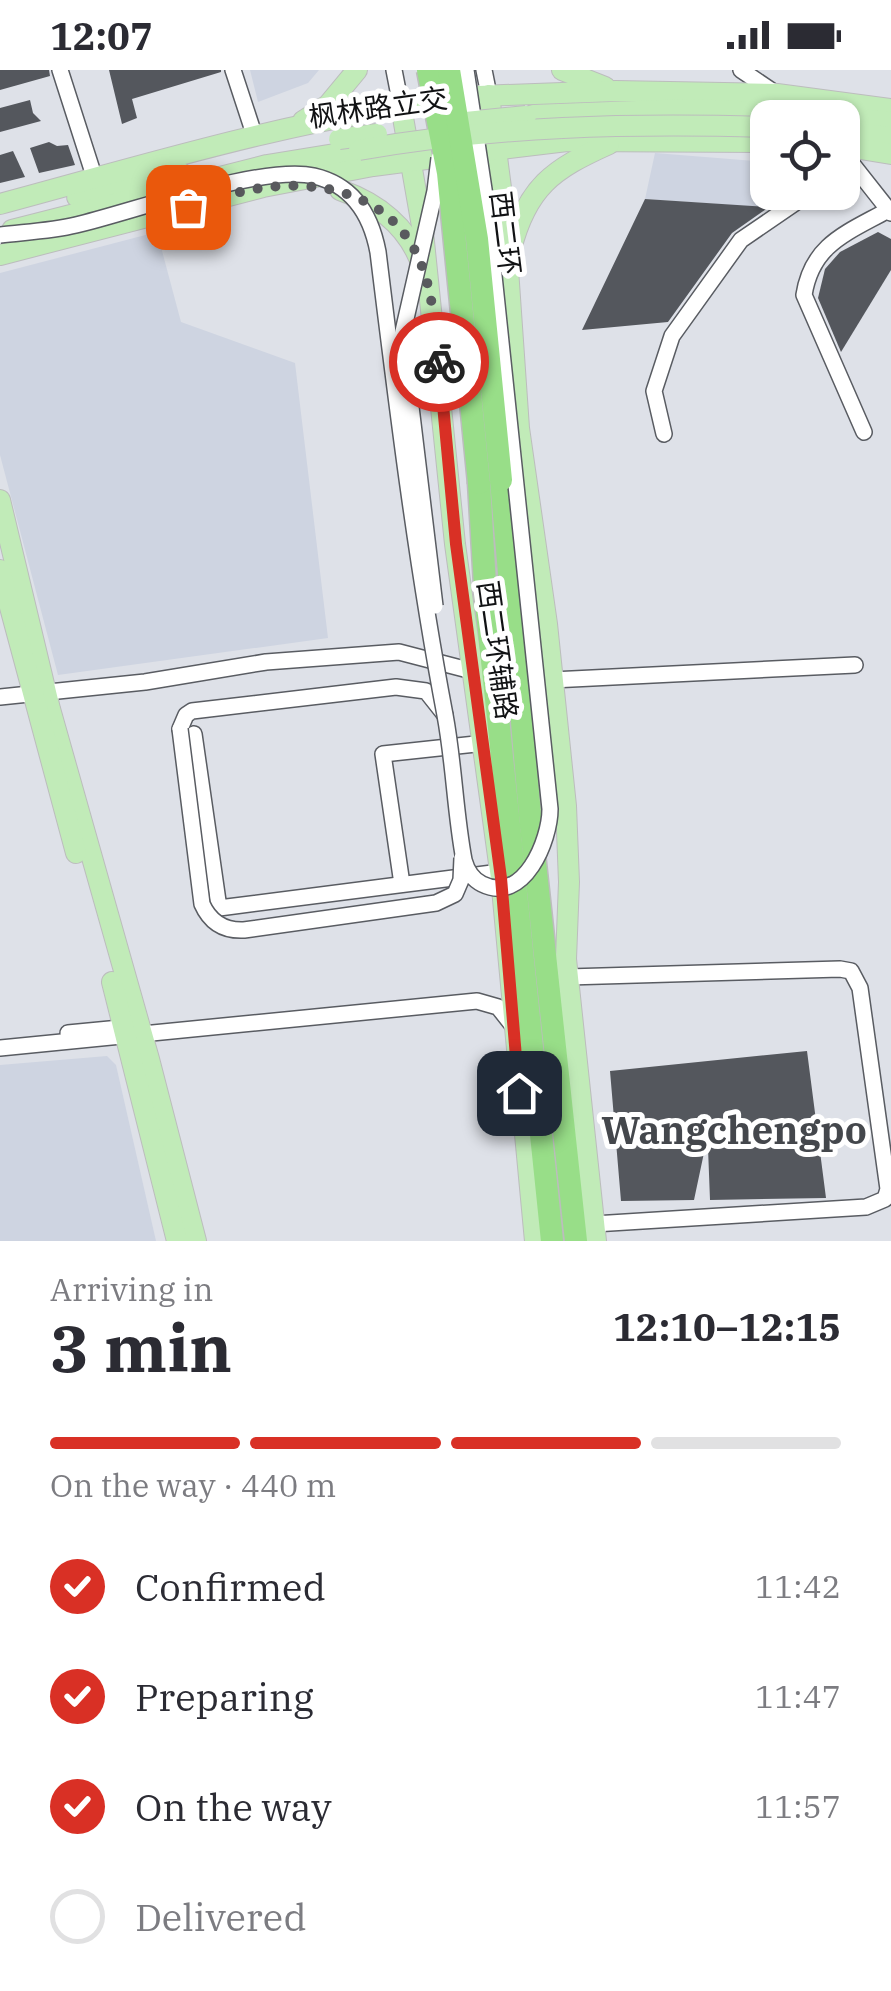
<!DOCTYPE html>
<html lang="en">
<head>
<meta charset="utf-8">
<style>
	body { margin:0; font-family:"IBM Plex Serif","Noto Sans SC",serif; background:#f7f7f7; color:#2b2b33; height:100vh; display:flex; flex-direction:column; font-size:38px; white-space:nowrap }
	* { box-sizing:border-box; margin:0 }
	p { font-size:32px; color:#7c7c81 }
	.icon { flex:none; width:55px; height:55px; fill:none; stroke:currentColor; stroke-width:2; stroke-linecap:round; stroke-linejoin:round }
	.map { position:relative; height:1171px; overflow:hidden }
	.side { display:flex; flex-direction:column; background:#fff; flex:1 }
	.side>* { flex:none }
	.controls { position:absolute; left:750px; top:30px; display:grid; gap:20px }
	.controls a { display:grid; place-items:center; width:110px; height:110px; border-radius:20px; background:#fff; box-shadow:0 2px 8px #0004; font-size:50px }
	.pin { position:absolute; display:grid; place-items:center; width:85px; height:85px; color:#fff; margin:-42px; border-radius:20px; box-shadow:0 5px 15px #0006 }
	.courier { position:absolute; display:grid; place-items:center; width:100px; height:100px; margin:-50px; border:8px solid #d93025; border-radius:50%; background:#fff; color:#222; box-shadow:0 2px 12px #0007 }
	.overview em { font-style:normal; font-weight:800 }
	.overview div { display:flex; flex-direction:column-reverse }
	.overview { display:flex; align-items:center; justify-content:space-between; height:170px; padding:0 50px }
	h1 { font-size:65px; font-weight:800; line-height:75px }
	.bar { display:grid; grid-template-columns:repeat(4,1fr); gap:15px 10px; align-content:center; height:120px; padding:0 50px }
	.bar i { height:12px; border-radius:8px; background:#e1e1e2 }
	.bar .selected { background:#d93025 }
	.bar p { grid-column:span 4 }
	ol { padding:0 50px; list-style:none }
	li { display:flex; align-items:center; gap:30px; height:110px }
	li p { margin-inline-start:auto }
	li .icon { padding:10px; border-radius:50%; background:#d93025; color:#fff; stroke-width:4 }
	li:last-child { color:#7c7c81 }
	li i { width:55px; height:55px; border:5px solid #e1e1e2; border-radius:50% }
	.status { display:flex; justify-content:space-between; align-items:center; height:70px; padding:0 50px; background:#fff; direction:ltr }
	.status svg { height:28px; fill:currentColor }
	.map>svg:first-child { display:block }
</style>
</head>
<body>
<div class="status"><b>12:07</b><svg viewBox="0 0 49 12"><path d="M0 12V9h3v3zM5 12V6h3v6zM10 12V3h3v9zM15 12V0h3v12zM26 1h20v11H26zM47 4h2v5h-2z"/></svg></div>
<div class="map">
<svg width="891" height="1171" viewBox="0 0 891 1171">
	<rect width="100%" height="100%" fill="#dee1e8"/>
	<g fill="#ced4e1">
		<path d="M250,0H319L308,13L258,32Z"/>
		<path d="M655,83L767,92L768,122L792,123L789,139L645,129Z"/>
		<path d="M157,162L181,252L295,293L328,568L58,605L0,385V203Z"/>
		<path d="M107,986L116,995L156,1171H0V995Z"/>
	</g>
	<g fill="#54575d">
		<path d="M0,0H49L50,6L0,20Z"/>
		<path d="M109,0H221V2L132,29L137,48L122,54Z"/>
		<path d="M30,30L33,43L41,51L0,62V38Z"/>
		<path d="M49,72L57,76L68,75L75,95L39,103L30,78Z"/>
		<path d="M13,81L25,107L0,113V85Z"/>
		<path d="M645,129L769,137L732,163L668,252L582,260Z"/>
		<path d="M878,162L891,169V200L841,282L818,228L825,199L840,182Z"/>
		<path d="M807,981L826,1128L710,1130L708,1078H705L694,1130L621,1131L610,1001Z"/>
	</g>
	<g fill="none" stroke-linecap="round" stroke-linejoin="round">
		<defs>
			<g id="minor">
				<path d="M60,0L95,109"/>
				<path d="M233,0L255,67"/>
				<path d="M394,0L401,36"/>
				<path d="M484,0L489,25"/>
				<path d="M741,0L775,23"/>
				<path d="M842,81L891,143"/>
				<path d="M864,362L804,225C812,174 847,163 888,140"/>
				<path d="M664,364L654,321L672,266L741,170L811,122"/>
				<path d="M552,610L855,595"/>
				<path d="M0,627L145,612L266,592L399,582L472,601"/>
				<path d="M180,659L186,645L192,641L396,617L426,621L445,645"/>
				<path d="M194,664L219,838L500,802"/>
				<path d="M402,814L383,684L485,673"/>
				<path d="M568,907L840,899L851,901L860,918L888,1119L885,1129L866,1137L594,1154"/>
				<path d="M68,963L120,958"/>
				<path d="M0,978L477,931L498,937L513,956"/>
			</g>
			<g id="major">
				<path d="M562,0L605,17"/>
				<path d="M489,25L504,141L519,358L547,554L566,736L569,812L566,889L596,1171"/>
				<path d="M479,26L616,21L777,24L891,39"/>
				<path d="M401,36L423,162L455,474L501,808L535,1171"/>
				<path d="M533,45L689,39L809,44L891,52"/>
				<path d="M303,51L328,35L357,0"/>
				<path d="M842,62L891,67"/>
				<path d="M842,76L891,84"/>
				<path d="M485,81L567,71L768,72"/>
				<path d="M340,120C377,133 409,157 422,196"/>
				<path d="M77,127L180,102"/>
				<path d="M0,134C149,94 297,48 451,30"/>
				<path d="M12,160L267,95L359,80"/>
				<path d="M511,179C527,117 553,99 609,74"/>
				<path d="M0,185L263,117L373,96L457,85"/>
				<path d="M0,430L50,639L149,989L196,1171"/>
				<path d="M0,500L76,783"/>
				<path d="M112,912L177,1171"/>
			</g>
			<g id="highway">
				<path d="M501,410L531,756L576,1171"/>
				<path d="M479,413L486,532L552,1171"/>
			</g>
		</defs>
		<use href="#minor" stroke="#595c62" stroke-width="18"/>
		<use href="#major" stroke="#bcbdbd" stroke-width="22"/>
		<use href="#highway" stroke="#bcbdbd" stroke-width="25"/>
		<use href="#minor" stroke="#fff" stroke-width="15"/>
		<use href="#major" stroke="#c1ebb8" stroke-width="20"/>
		<use href="#highway" stroke="#98de88" stroke-width="22"/>
		<defs>
			<g id="minor-bridge">
				<path d="M0,165C25,162 51,161 76,155C132,142 263,94 314,106C353,115 371,145 378,182C397,337 416,492 445,645C454,693 455,742 464,790C467,801 472,809 482,814C524,835 550,770 550,739L487,139L466,0"/>
				<path d="M405,257V287L435,536"/>
				<path d="M402,266L435,121L439,88"/>
				<path d="M180,659L202,834C210,852 224,861 244,860L436,833L455,824L461,810L462,788"/>
			</g>
			<g id="major-bridge">
				<path d="M446,54L526,46"/>
				<path d="M339,69L377,64"/>
				<path d="M359,80C494,56 631,53 768,57"/>
			</g>
			<g id="highway-bridge">
				<path d="M428,0L448,103L479,413"/>
				<path d="M449,0L477,169L501,410"/>
			</g>
		</defs>
		<use href="#minor-bridge" stroke="#595c62" stroke-width="18" stroke-linecap="butt"/>
		<use href="#major-bridge" stroke="#bcbdbd" stroke-width="22" stroke-linecap="butt"/>
		<use href="#highway-bridge" stroke="#bcbdbd" stroke-width="25" stroke-linecap="butt"/>
		<use href="#minor-bridge" stroke="#fff" stroke-width="15"/>
		<use href="#major-bridge" stroke="#c1ebb8" stroke-width="20"/>
		<use href="#highway-bridge" stroke="#98de88" stroke-width="22"/>
	</g>
	<g fill="none" stroke-linecap="round" stroke-linejoin="round">
		<path stroke="#595a5e" stroke-width="10" stroke-dasharray="0 18" d="M188,137C212,130 238,121 262,118C324,109 391,126 418,187C433,219 435,258 439,292"/>
		<path stroke="#d93025" stroke-width="12" d="M439,292L456,474L501,808L519,1023"/>
	</g>
	<g text-anchor="middle" dominant-baseline="central" stroke-width="10" stroke-linejoin="round" paint-order="stroke">
		<g font-size="28" fill="#111214" stroke="#fff">
			<text transform="translate(378 37) rotate(-8)">枫林路立交</text>
			<text transform="translate(506 163) rotate(83)">西二环</text>
			<text transform="translate(498 580) rotate(82)">西二环辅路</text>
		</g>
		<g font-size="38" font-weight="bold" fill="#44474c" stroke="#fff">
			<text x="734" y="1059">Wangchengpo</text>
		</g>
	</g>
</svg>
<div class="controls">
<a><svg class="icon" aria-label="locate" viewBox="0 0 24 24"><circle cx="12" cy="12" r="6"/><path d="M12 2v4M12 18v4M2 12h4M18 12h4"/></svg></a>
</div>
<div class="pin" style="left:188px;top:137px;background:#ea580c"><svg class="icon" aria-label="bag" viewBox="0 0 24 24"><path d="M5 8h14l-1 12H6zM9 8a3 3 0 0 1 6 0"/></svg></div>
<div class="pin" style="left:519px;top:1023px;background:#1f2937"><svg class="icon" aria-label="home" viewBox="0 0 24 24"><path d="M3 11l9-7 9 7M6 9v11h12V9"/></svg></div>
<div class="courier" style="left:439px;top:292px"><svg class="icon" aria-label="bike" viewBox="0 0 24 24"><circle cx="6" cy="16" r="4"/><circle cx="18" cy="16" r="4"/><path d="M6 16l4-8h5l3 8M10 8l3 8H6M13 5h3"/></svg></div>
</div>
<section class="side">
<div class="overview"><div><h1>3 min</h1><p>Arriving in</p></div><em>12:10–12:15</em></div>
<div class="bar"><i class="selected"></i><i class="selected"></i><i class="selected"></i><i></i><p>On the way · 440 m</p></div>
<ol>
<li><svg class="icon" aria-label="check" viewBox="0 0 24 24"><path d="M5 12l5 5 9-10"/></svg>Confirmed<p>11:42</p></li>
<li><svg class="icon" aria-label="check" viewBox="0 0 24 24"><path d="M5 12l5 5 9-10"/></svg>Preparing<p>11:47</p></li>
<li><svg class="icon" aria-label="check" viewBox="0 0 24 24"><path d="M5 12l5 5 9-10"/></svg>On the way<p>11:57</p></li>
<li><i></i>Delivered</li>
</ol>
</section>
</body>
</html>
